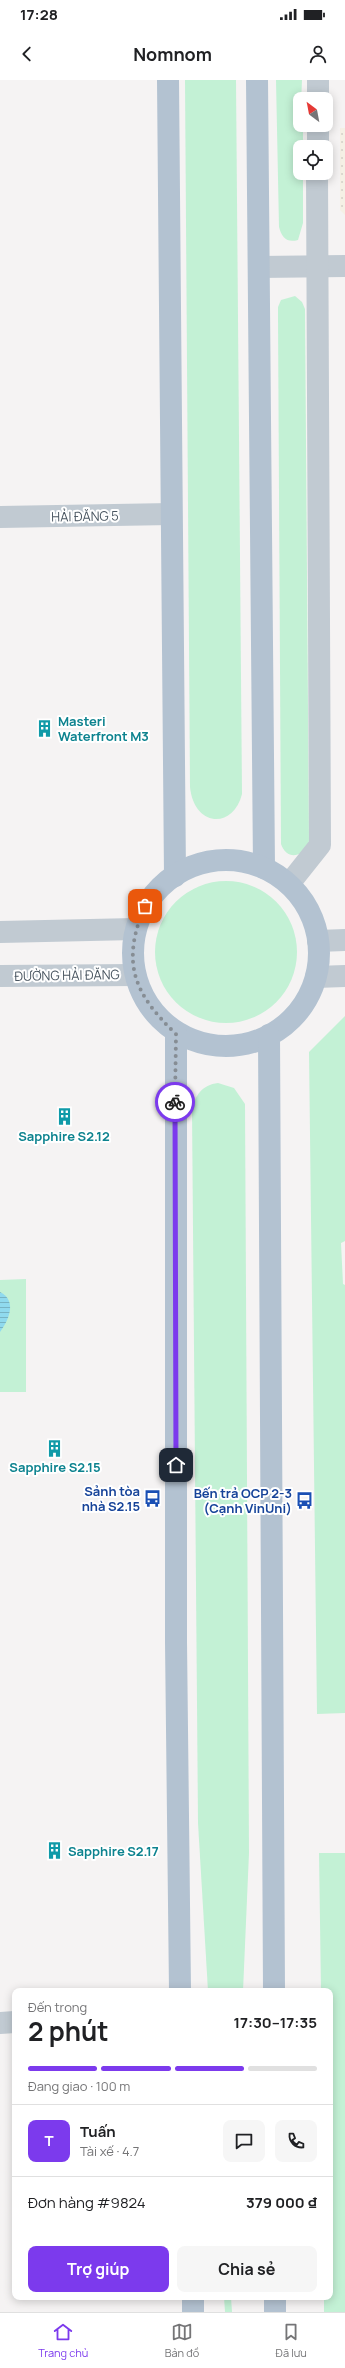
<!DOCTYPE html>
<html lang="vi">
<head>
<meta charset="utf-8">
<style>
	body { margin:0; font-family:Manrope,sans-serif; background:#f6f6f6; color:#202124; height:100vh; display:flex; flex-direction:column; font-size:15px; white-space:nowrap }
	* { box-sizing:border-box; margin:0 }
	p { font-size:13px; color:#757577 }
	.icon { flex:none; width:22px; height:22px; fill:none; stroke:currentColor; stroke-width:2; stroke-linecap:round; stroke-linejoin:round }
	.map { position:relative; flex:1; overflow:hidden }
	.details { position:absolute; left:12px; top:1908px; width:321px; height:312px; display:flex; flex-direction:column; background:#fff; border-radius:8px; box-shadow:0 2px 10px #0003 }
	.details>* { flex:none }
	.needle { width:26px; rotate:328deg }
	.buttons { position:absolute; left:293px; top:12px; display:grid; gap:8px }
	.buttons a { display:grid; place-items:center; width:40px; height:40px; border-radius:8px; background:#fff; box-shadow:0 2px 10px #0003; font-size:20px }
	.pin { position:absolute; display:grid; place-items:center; width:34px; height:34px; color:#fff; margin:-17px; border-radius:8px; box-shadow:0 2px 6px #0006 }
	.courier { position:absolute; display:grid; place-items:center; width:40px; height:40px; margin:-20px; border:3px solid #7c3aed; border-radius:50%; background:#fff; color:#222; box-shadow:0 1px 5px #0007 }
	.headline em { font-style:normal; font-weight:700 }
	.headline div { display:flex; flex-direction:column-reverse }
	.headline { display:flex; align-items:center; justify-content:space-between; height:68px; padding:0 16px }
	h1 { font-size:26px; font-weight:700; line-height:30px }
	.bar { display:grid; grid-template-columns:repeat(4,1fr); gap:6px 4px; align-content:center; height:48px; padding:0 16px }
	.bar i { height:5px; border-radius:3px; background:#e0e0e0 }
	.bar .active { background:#7c3aed }
	.bar p { grid-column:span 4 }
	.line { display:flex; align-items:center; gap:10px; padding:0 16px; border-top:1px solid #e0e0e0 }
	.line div { flex:1 }
	.round { display:grid; place-items:center; flex:none; width:42px; height:42px; border-radius:8px; background:#f6f6f6 }
	.cta { display:flex; gap:8px; margin-top:auto; padding:8px 16px }
	.cta a { flex:1; height:46px; border-radius:8px; background:#7c3aed; color:#fff; font-size:16px; font-weight:700; line-height:46px; text-align:center }
	.cta a+a { background:#f6f6f6; color:#202124 }
	.status { display:flex; justify-content:space-between; align-items:center; height:28px; padding:0 20px; background:#fff; direction:ltr }
	.status svg { height:11px; fill:currentColor }
	header { display:flex; justify-content:space-between; align-items:center; height:52px; padding:0 16px; background:#fff; font-size:18px; font-weight:700 }
	.tabs { display:flex; justify-content:space-around; align-items:center; height:56px; border-top:1px solid #e0e0e0; background:#fff; font-size:11px; color:#757577 }
	.tabs a { display:grid; justify-items:center; gap:2px }
	.tabs .active { color:#7c3aed }
	.map>svg:first-child { display:block }
</style>
</head>
<body>
<div class="status"><b>17:28</b><svg viewBox="0 0 49 12"><path d="M0 12V9h3v3zM5 12V6h3v6zM10 12V3h3v9zM15 12V0h3v12zM26 1h20v11H26zM47 4h2v5h-2z"/></svg></div>
<header><svg class="icon" aria-label="back" viewBox="0 0 24 24"><path d="M15 5l-7 7 7 7"/></svg>Nomnom<svg class="icon" aria-label="person" viewBox="0 0 24 24"><circle cx="12" cy="8" r="4"/><path d="M4 21q1-7 8-7t8 7"/></svg></header>
<div class="map">
<svg width="345" height="2232" viewBox="0 0 345 2232">
	<defs>
		<pattern id="sand-dots" width="8" height="8" patternUnits="userSpaceOnUse"><rect width="8" height="8" fill="#f5f0e5"/><path d="M2 2h.1M6 6h.1" fill="none" stroke="#d4d0c7" stroke-width="1.8" stroke-linecap="round"/></pattern>
		<pattern id="water-rules" width="6" height="5" patternUnits="userSpaceOnUse"><rect width="6" height="5" fill="#90daee"/><path d="M0 2.5h6" fill="none" stroke="#78b4c4"/></pattern>
	</defs>
	<rect width="100%" height="100%" fill="#f5f3f3"/>
	<g fill="#c3f1d5">
		<path d="M185,0H236L242,714C233,750 194,747 190,707Z"/>
		<path d="M276,0H302L300,45H303V67H300V93H303V143L298,160C287,163 282,158 279,147Z"/>
		<path d="M295,216L302,222L305,229L309,761L307,769C297,778 286,778 281,764L278,237V227L281,220Z"/>
		<circle cx="226" cy="872" r="71"/>
		<path d="M345,936V1161L341,1163L343,1204L345,1205V1633L317,1634L309,972Z"/>
		<path d="M218,1003L234,1008L245,1024L249,1773L243,1911H208L198,1743L192,1030C195,1015 202,1005 218,1003Z"/>
		<path d="M26,1199V1312H0V1200Z"/>
		<path d="M319,1773H345V2232H324V2217H330V1911H321Z"/>
		<path d="M224,2217H231L232,2232H225Z"/>
	</g>
	<path fill="url(#sand-dots)" d="M340,48H345V135L340,130Z"/>
	<path fill="url(#water-rules)" d="M0,1212C18,1221 8,1241 0,1252Z"/>
	<g fill="none" stroke-linecap="round" stroke-linejoin="round">
		<g stroke="#c1cad2" stroke-width="22">
			<path d="M318,19V0"/>
			<path d="M318,67V45"/>
			<path d="M259,187L345,186"/>
			<path d="M0,437L171,434"/>
			<path d="M289,804L320,765L317,93"/>
			<path d="M0,852L135,849"/>
			<path d="M318,861L345,860"/>
			<path d="M0,896L135,895"/>
			<path d="M316,897L345,896"/>
			<path d="M0,1943L15,1942"/>
		</g>
		<g stroke="#b3c2d1" stroke-width="22">
			<path d="M168,0L175,796"/>
			<path d="M257,0L264,788"/>
			<circle cx="226" cy="873" r="93"/>
			<path d="M176,954V1562L180,1911"/>
			<path d="M269,955L274,1911"/>
			<path d="M193,2217V2232"/>
			<path d="M275,2217V2232"/>
		</g>
	</g>
	<g fill="none" stroke-linecap="round" stroke-linejoin="round">
		<path stroke="#868d94" stroke-width="4" stroke-dasharray="0 7.2" d="M145,826C121,882 133,913 176,954L175,1022"/>
		<path stroke="#7c3aed" stroke-width="5" d="M175,1022L176,1385"/>
	</g>
	<defs>
		<symbol id="building-bare" viewBox="-9 -9 18 18"><path d="M-4-6H4V6H1V3H-1V6H-4ZM-2.5-4.3h1.7v1.8h-1.7ZM.8-4.3h1.7v1.8H.8ZM-2.5-1h1.7V.8h-1.7ZM.8-1h1.7V.8H.8Z" fill="#0f9aa8" stroke="#fff" stroke-width="2.5" paint-order="stroke"/></symbol>
		<symbol id="bus-bare" viewBox="-9 -9 18 18"><path d="M-5-6H5V4H4V6H2V4H-2V6H-4V4H-5ZM-3.5-4V0h7V-4ZM-3.5 1.2v1.5H-2V1.2ZM2 1.2v1.5H3.5V1.2Z" fill="#1a4fb4" stroke="#fff" stroke-width="2.5" paint-order="stroke"/></symbol>
	</defs>
	<g fill-rule="evenodd">
		<use href="#building-bare" x="32" y="636" width="25" height="25"/>
		<use href="#building-bare" x="52" y="1024" width="25" height="25"/>
		<use href="#building-bare" x="42" y="1356" width="25" height="25"/>
		<use href="#bus-bare" x="140" y="1406" width="25" height="25"/>
		<use href="#bus-bare" x="292" y="1408" width="25" height="25"/>
		<use href="#building-bare" x="42" y="1758" width="25" height="25"/>
	</g>
	<g text-anchor="middle" dominant-baseline="central" stroke-width="4" stroke-linejoin="round" paint-order="stroke">
		<g font-size="13" fill="#4a5661" stroke="#fff">
			<text transform="translate(85 436) rotate(-1)">HẢI ĐĂNG 5</text>
			<text transform="translate(67 895) rotate(-1)">ĐƯỜNG HẢI ĐĂNG</text>
		</g>
		<g font-size="13" font-weight="bold" fill="#0d838f" stroke="#fff" text-anchor="start">
			<text x="58" y="641">Masteri<tspan x="58" dy="15">Waterfront M3</tspan></text>
			<text x="64" y="1056" text-anchor="middle">Sapphire S2.12</text>
			<text x="55" y="1387" text-anchor="middle">Sapphire S2.15</text>
			<text x="68" y="1771">Sapphire S2.17</text>
		</g>
		<g font-size="13" font-weight="bold" fill="#164399" stroke="#fff" text-anchor="end">
			<text x="140" y="1411">Sảnh tòa<tspan x="140" dy="15">nhà S2.15</tspan></text>
			<text x="292" y="1413">Bến trả OCP 2-3<tspan x="292" dy="15">(Cạnh VinUni)</tspan></text>
		</g>
	</g>
</svg>
<div class="buttons">
<a><svg class="needle" viewBox="-14 -14 28 28"><path d="M0-13l5 13h-10z" fill="#e53935"/><path d="M0 13l5-13h-10z" fill="#757577"/></svg></a>
<a><svg class="icon" aria-label="locate" viewBox="0 0 24 24"><circle cx="12" cy="12" r="6"/><path d="M12 2v4M12 18v4M2 12h4M18 12h4"/></svg></a>
</div>
<div class="pin" style="left:145px;top:826px;background:#ea580c"><svg class="icon" aria-label="bag" viewBox="0 0 24 24"><path d="M5 8h14l-1 12H6zM9 8a3 3 0 0 1 6 0"/></svg></div>
<div class="pin" style="left:176px;top:1385px;background:#1f2937"><svg class="icon" aria-label="home" viewBox="0 0 24 24"><path d="M3 11l9-7 9 7M6 9v11h12V9"/></svg></div>
<div class="courier" style="left:175px;top:1022px"><svg class="icon" aria-label="bike" viewBox="0 0 24 24"><circle cx="6" cy="16" r="4"/><circle cx="18" cy="16" r="4"/><path d="M6 16l4-8h5l3 8M10 8l3 8H6M13 5h3"/></svg></div>
<section class="details">
<div class="headline"><div><h1>2 phút</h1><p>Đến trong</p></div><em>17:30–17:35</em></div>
<div class="bar"><i class="active"></i><i class="active"></i><i class="active"></i><i></i><p>Đang giao · 100 m</p></div>
<div class="line" style="height:72px"><b class="round" style="background:#7c3aed;color:#fff">T</b><div><b>Tuấn</b><p>Tài xế · 4.7</p></div><a class="round"><svg class="icon" aria-label="chat" viewBox="0 0 24 24"><path d="M4 5h16v11H9l-5 4z"/></svg></a><a class="round"><svg class="icon" aria-label="phone" viewBox="0 0 24 24"><path d="M5 4h4l2 5-3 2q2 4 5 5l2-3 5 2v4C11 20 4 13 5 4z"/></svg></a></div>
<div class="line" style="height:52px"><div>Đơn hàng #9824</div><b>379 000 ₫</b></div>
<div class="cta"><a>Trợ giúp</a><a>Chia sẻ</a></div>
</section>
</div>
<nav class="tabs">
<a class="active"><svg class="icon" aria-label="home" viewBox="0 0 24 24"><path d="M3 11l9-7 9 7M6 9v11h12V9"/></svg>Trang chủ</a>
<a><svg class="icon" aria-label="map" viewBox="0 0 24 24"><path d="M3 6l6-2 6 2 6-2v14l-6 2-6-2-6 2zM9 4v14M15 6v14"/></svg>Bản đồ</a>
<a><svg class="icon" aria-label="saved" viewBox="0 0 24 24"><path d="M7 4h10v16l-5-4-5 4z"/></svg>Đã lưu</a>
</nav>
</body>
</html>
